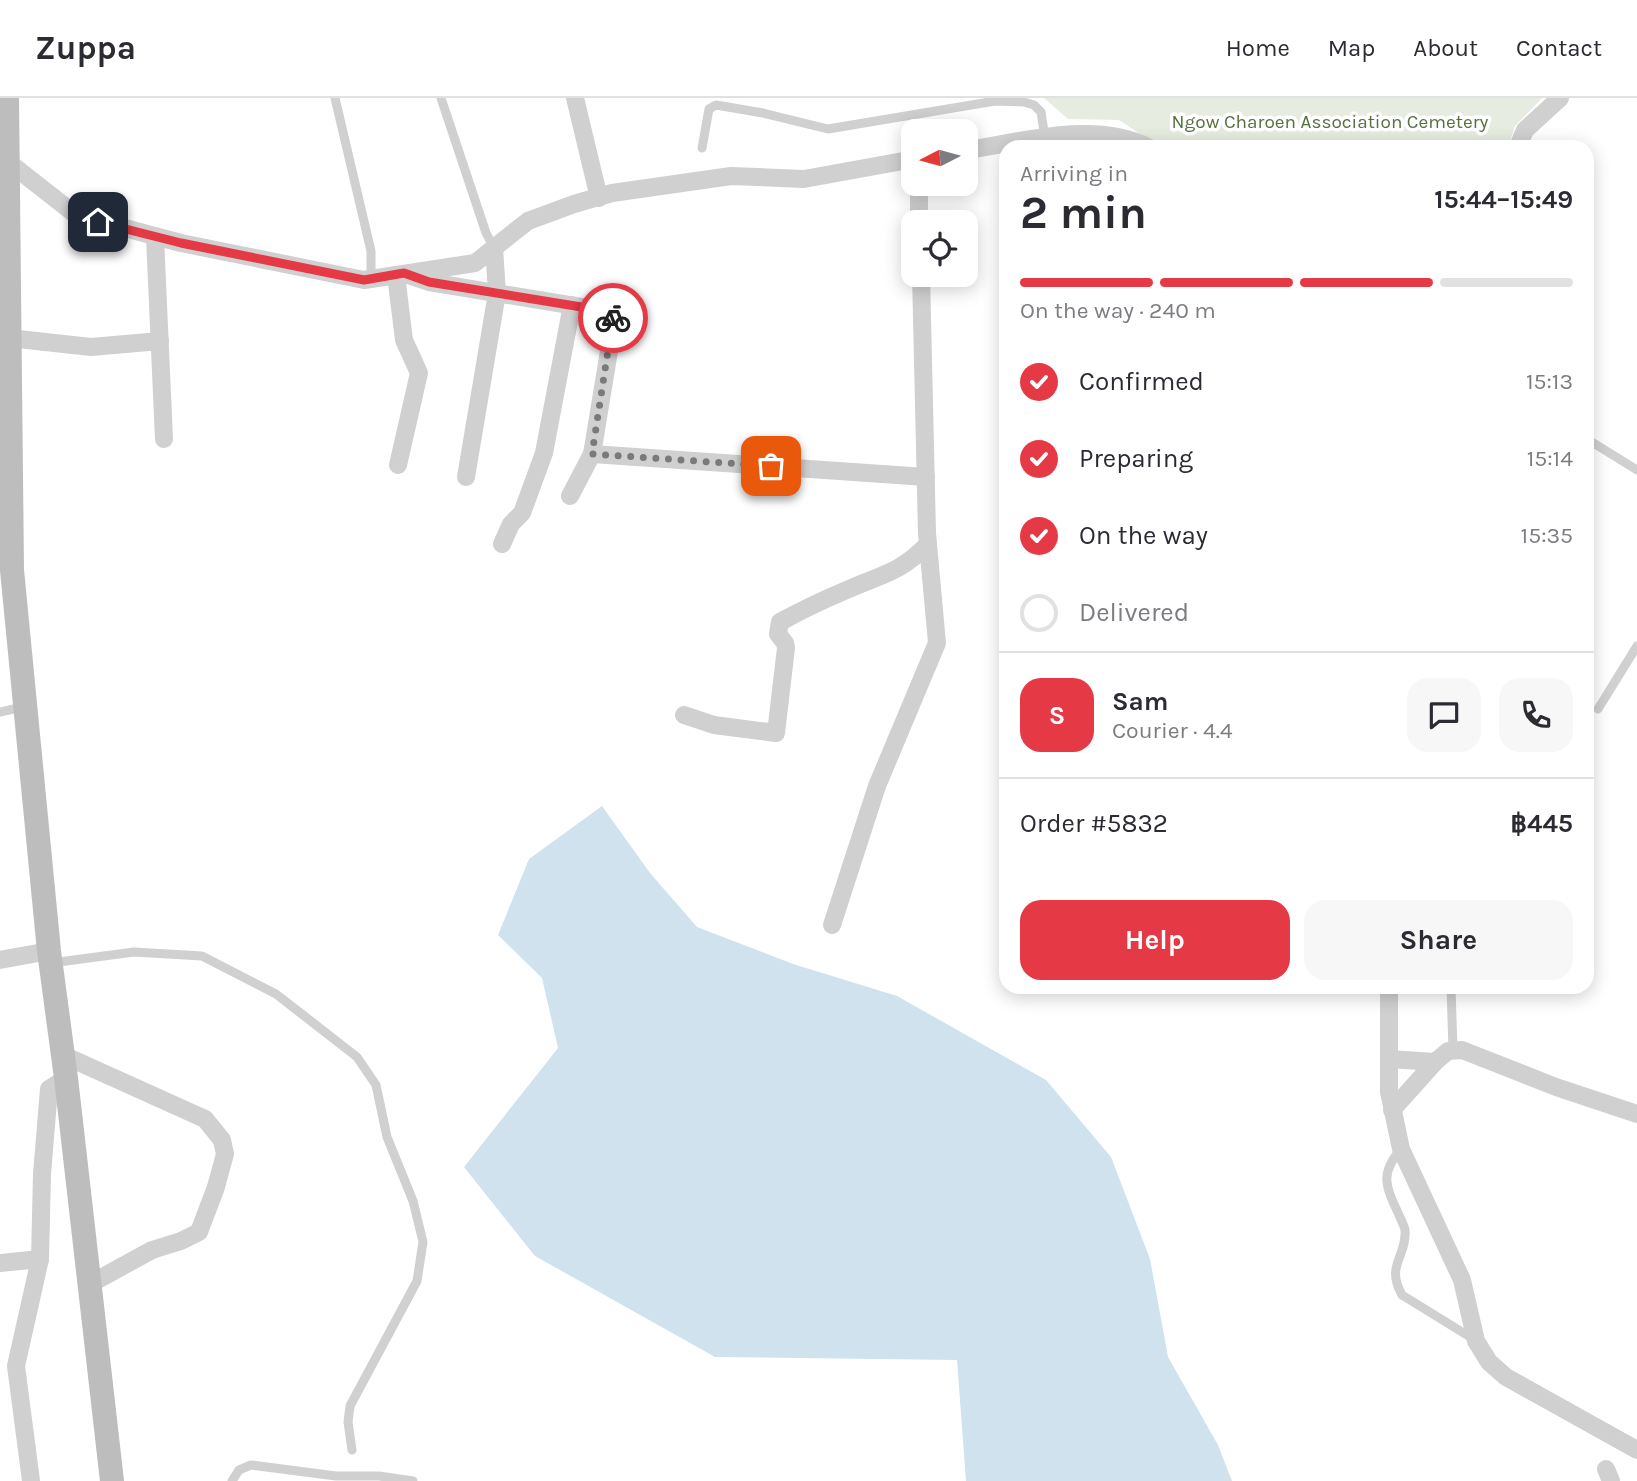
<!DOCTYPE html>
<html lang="en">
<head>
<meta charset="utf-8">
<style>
	body { margin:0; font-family:Karla,sans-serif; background:#f7f7f7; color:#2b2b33; height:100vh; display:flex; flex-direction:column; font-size:26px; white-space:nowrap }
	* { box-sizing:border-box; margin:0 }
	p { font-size:23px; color:#7c7c81 }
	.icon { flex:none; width:38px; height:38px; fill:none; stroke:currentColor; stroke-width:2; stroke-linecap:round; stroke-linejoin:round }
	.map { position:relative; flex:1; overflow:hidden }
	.side { position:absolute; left:999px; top:42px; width:595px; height:854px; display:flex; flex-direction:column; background:#fff; border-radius:21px; box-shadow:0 4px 18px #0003 }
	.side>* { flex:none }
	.needle { width:46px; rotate:264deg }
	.controls { position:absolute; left:901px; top:21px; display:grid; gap:14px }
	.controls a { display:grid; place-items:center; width:77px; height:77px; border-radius:14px; background:#fff; box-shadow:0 4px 18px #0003; font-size:35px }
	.pin { position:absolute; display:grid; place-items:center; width:60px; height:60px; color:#fff; margin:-30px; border-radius:14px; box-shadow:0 4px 10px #0006 }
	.courier { position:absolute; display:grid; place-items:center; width:70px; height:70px; margin:-35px; border:5px solid #e63946; border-radius:50%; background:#fff; color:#222; box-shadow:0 2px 9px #0007 }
	.headline em { font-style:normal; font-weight:700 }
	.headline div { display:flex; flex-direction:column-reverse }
	.headline { display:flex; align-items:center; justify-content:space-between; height:119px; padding:0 21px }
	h1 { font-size:46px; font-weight:700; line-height:52px }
	.bar { display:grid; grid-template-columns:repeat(4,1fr); gap:10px 7px; align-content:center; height:84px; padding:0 21px }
	.bar i { height:9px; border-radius:5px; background:#e1e1e2 }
	.bar .selected { background:#e63946 }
	.bar p { grid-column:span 4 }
	.line { display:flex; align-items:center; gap:18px; padding:0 21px; border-top:2px solid #e1e1e2 }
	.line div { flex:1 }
	.round { display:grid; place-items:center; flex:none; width:74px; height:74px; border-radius:21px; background:#f7f7f7 }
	ol { padding:0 21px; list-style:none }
	li { display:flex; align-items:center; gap:21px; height:77px }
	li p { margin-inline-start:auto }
	li .icon { padding:7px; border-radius:50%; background:#e63946; color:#fff; stroke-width:4 }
	li:last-child { color:#7c7c81 }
	li i { width:38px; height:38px; border:4px solid #e1e1e2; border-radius:50% }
	.primary-button { display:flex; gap:14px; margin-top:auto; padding:14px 21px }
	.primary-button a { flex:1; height:80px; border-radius:21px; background:#e63946; color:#fff; font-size:28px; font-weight:700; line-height:80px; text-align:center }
	.primary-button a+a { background:#f7f7f7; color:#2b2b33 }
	header { display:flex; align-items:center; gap:42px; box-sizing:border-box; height:98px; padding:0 35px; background:#fff; border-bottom:2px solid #e1e1e2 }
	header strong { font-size:33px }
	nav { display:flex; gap:38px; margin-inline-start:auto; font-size:24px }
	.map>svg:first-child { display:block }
</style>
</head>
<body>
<header>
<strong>Zuppa</strong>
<nav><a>Home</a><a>Map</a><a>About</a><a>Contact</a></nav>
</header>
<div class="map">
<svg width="1637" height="1383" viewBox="0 0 1637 1383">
	<rect width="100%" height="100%" fill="#fff"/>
	<path fill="#e6ecdf" d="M1044,0H1542L1515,28L1508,49H1160L1119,22L1068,21Z"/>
	<path fill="#cfe2ee" d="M602,708L650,775L697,829L793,866L897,898L1046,982L1111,1059L1150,1161L1168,1259L1218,1347L1232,1383H966L957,1262L715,1259L535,1158L464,1069L558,950L542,880L498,837L529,761Z"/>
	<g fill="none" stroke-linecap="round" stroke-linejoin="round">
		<g stroke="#d0d0d0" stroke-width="9">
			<path d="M335,0L371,153V181"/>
			<path d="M441,0L486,135L494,150"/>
			<path d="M702,50L709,11L716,7L763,15L828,31L995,3L1024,4L1034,7L1041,14L1045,40"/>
			<path d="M1587,341L1637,372"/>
			<path d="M1598,611L1637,548"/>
			<path d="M0,614L22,609"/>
			<path d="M51,865L134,854L202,858L276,896L357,959L376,987L387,1039L413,1103L423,1144L417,1183L350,1308L348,1324L352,1352"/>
			<path d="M1451,889L1453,952"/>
			<path d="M1401,1051C1379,1076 1386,1089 1399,1117C1401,1122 1404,1127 1405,1132C1407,1159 1385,1167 1402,1197L1475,1242"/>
			<path d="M232,1383L239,1372L251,1367L336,1378H379L413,1383"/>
		</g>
		<g stroke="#d0d0d0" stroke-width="18">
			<path d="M575,0L599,100"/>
			<path d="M1518,49L1525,32L1560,0"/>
			<path d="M966,52C1023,44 1094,22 1148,49"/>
			<path d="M2,59L76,117L181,145L364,182L475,165L528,123L574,106L612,95L731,78L804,81L914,61"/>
			<path d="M919,86V124"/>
			<path d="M155,139L164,341"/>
			<path d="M396,177L404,242L419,275L398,367"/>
			<path d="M408,177L429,184L612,214L614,223L592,356L570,398"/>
			<path d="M9,240L91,249L160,243"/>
			<path d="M592,356L926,379"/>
			<path d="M466,379L497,195L494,150"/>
			<path d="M502,446L511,426L522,415L544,355L572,207"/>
			<path d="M684,617L714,627L776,635L786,550L785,545L778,536L780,524C802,512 825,501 849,491C883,476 900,475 928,446"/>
			<path d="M832,827L877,688L937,545L927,435L921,177"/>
			<path d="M0,862L49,853"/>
			<path d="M1389,889V994L1401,1051L1462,1182L1476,1243L1489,1264L1506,1279L1637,1352"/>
			<path d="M63,957L205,1021L222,1042L225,1056L216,1089L199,1134L181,1143L152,1152L90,1186"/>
			<path d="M1389,961L1435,964L1448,953L1462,952L1556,989L1637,1016"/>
			<path d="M1392,1012L1435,964"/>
			<path d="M0,1165L40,1161"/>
			<path d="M1606,1371L1611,1383"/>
			<path d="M31,1383L16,1268L40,1161L42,1076L49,991L66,980"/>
		</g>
		<path stroke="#bdbdbd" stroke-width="24" d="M7,0L12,472L49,853L66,980L112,1383"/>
	</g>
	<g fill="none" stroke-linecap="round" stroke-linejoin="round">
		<path stroke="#7a7a7a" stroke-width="7" stroke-dasharray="0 12.6" d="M613,220L592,356L771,368"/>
		<path stroke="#e63946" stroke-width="9" d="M98,124L181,145L364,182L404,175L429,184L612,214L613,220"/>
	</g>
	<g text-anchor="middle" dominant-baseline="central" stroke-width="7" stroke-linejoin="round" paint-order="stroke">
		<g font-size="19" fill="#56703f" stroke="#fff">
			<text x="1330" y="24">Ngow Charoen Association Cemetery</text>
		</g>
	</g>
</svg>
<div class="controls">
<a><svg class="needle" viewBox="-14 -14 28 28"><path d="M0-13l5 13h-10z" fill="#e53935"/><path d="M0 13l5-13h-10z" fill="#7c7c81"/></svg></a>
<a><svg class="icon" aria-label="locate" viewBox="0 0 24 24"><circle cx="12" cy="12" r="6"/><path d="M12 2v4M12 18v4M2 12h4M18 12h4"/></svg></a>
</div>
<div class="pin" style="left:771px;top:368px;background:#ea580c"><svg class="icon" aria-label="bag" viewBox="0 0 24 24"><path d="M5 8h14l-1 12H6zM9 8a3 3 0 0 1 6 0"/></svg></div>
<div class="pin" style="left:98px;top:124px;background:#1f2937"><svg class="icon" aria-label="home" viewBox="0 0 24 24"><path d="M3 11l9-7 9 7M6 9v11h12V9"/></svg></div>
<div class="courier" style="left:613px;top:220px"><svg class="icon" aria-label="bike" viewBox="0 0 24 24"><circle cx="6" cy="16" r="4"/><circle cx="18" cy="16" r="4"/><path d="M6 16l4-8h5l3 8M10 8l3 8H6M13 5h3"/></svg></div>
<section class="side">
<div class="headline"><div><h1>2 min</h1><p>Arriving in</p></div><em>15:44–15:49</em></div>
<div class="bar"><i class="selected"></i><i class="selected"></i><i class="selected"></i><i></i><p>On the way · 240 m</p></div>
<ol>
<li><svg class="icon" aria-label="check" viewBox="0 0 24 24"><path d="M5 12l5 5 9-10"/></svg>Confirmed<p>15:13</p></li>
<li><svg class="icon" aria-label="check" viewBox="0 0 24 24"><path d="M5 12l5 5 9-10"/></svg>Preparing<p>15:14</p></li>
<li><svg class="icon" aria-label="check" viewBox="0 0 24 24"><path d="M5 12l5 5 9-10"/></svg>On the way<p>15:35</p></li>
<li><i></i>Delivered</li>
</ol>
<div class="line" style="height:126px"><b class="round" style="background:#e63946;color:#fff">S</b><div><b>Sam</b><p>Courier · 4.4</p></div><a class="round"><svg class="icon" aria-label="chat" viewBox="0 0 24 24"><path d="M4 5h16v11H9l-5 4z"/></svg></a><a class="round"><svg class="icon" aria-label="phone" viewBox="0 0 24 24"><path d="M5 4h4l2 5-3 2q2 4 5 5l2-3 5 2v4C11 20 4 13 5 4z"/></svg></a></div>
<div class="line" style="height:91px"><div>Order #5832</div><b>฿445</b></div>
<div class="primary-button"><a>Help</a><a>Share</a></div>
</section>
</div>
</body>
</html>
